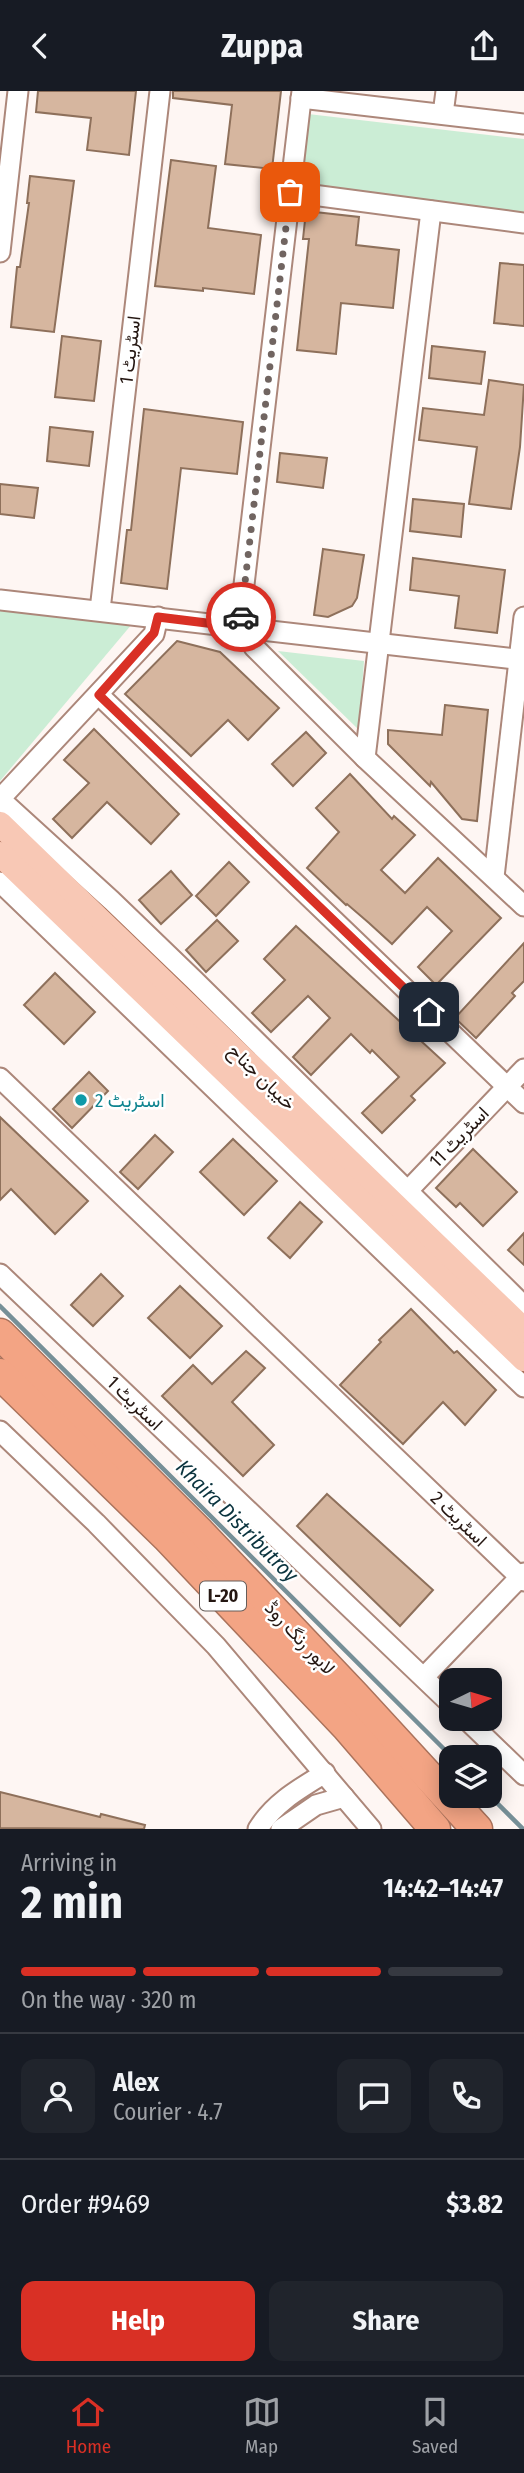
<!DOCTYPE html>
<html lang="en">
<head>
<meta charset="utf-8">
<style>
	body { margin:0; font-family:"Fira Sans Condensed",Vazirmatn,sans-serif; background:#20242c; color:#f1f3f6; height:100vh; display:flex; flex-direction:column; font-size:26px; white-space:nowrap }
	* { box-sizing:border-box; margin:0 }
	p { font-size:23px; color:#9ea1a6 }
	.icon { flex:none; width:38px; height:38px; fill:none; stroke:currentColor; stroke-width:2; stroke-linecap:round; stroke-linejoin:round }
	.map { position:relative; height:1738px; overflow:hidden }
	.sheet { display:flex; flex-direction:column; background:#171b24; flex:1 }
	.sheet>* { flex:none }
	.needle { width:46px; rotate:85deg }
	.tools { position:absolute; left:439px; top:1577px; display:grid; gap:14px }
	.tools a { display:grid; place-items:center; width:63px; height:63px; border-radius:14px; background:#171b24; box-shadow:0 4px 18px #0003; font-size:35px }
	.pin { position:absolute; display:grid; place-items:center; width:60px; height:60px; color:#fff; margin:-30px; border-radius:14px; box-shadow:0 4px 10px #0006 }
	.courier { position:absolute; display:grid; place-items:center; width:70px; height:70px; margin:-35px; border:5px solid #d93025; border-radius:50%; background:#fff; color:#222; box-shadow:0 2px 9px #0007 }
	.head em { font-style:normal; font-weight:700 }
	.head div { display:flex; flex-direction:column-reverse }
	.head { display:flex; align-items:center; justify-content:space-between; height:119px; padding:0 21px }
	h1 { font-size:46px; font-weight:700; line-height:52px }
	.bar { display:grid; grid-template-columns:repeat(4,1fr); gap:10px 7px; align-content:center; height:84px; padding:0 21px }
	.bar i { height:9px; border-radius:5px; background:#363941 }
	.bar .on { background:#d93025 }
	.bar p { grid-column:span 4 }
	.line { display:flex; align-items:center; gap:18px; padding:0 21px; border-top:2px solid #363941 }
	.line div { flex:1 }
	.round { display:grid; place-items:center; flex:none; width:74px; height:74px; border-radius:14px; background:#20242c }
	.action { display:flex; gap:14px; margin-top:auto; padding:14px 21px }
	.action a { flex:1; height:80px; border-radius:14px; background:#d93025; color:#fff; font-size:28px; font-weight:700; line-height:80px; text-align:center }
	.action a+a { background:#20242c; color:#f1f3f6 }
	header { display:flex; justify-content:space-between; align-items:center; height:91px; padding:0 21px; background:#171b24; font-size:32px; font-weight:700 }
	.menu { display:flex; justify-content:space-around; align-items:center; height:98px; border-top:2px solid #363941; background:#171b24; font-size:19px; color:#9ea1a6 }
	.menu a { display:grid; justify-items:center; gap:4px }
	.menu .on { color:#d93025 }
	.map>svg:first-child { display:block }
</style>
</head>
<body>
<header><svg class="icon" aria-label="back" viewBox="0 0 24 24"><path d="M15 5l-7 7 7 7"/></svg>Zuppa<svg class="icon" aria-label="share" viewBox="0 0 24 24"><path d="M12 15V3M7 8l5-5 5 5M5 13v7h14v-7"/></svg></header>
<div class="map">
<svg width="524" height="1738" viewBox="0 0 524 1738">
	<rect width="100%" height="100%" fill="#fef6f3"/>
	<g fill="#cbedd5">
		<path d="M308,23L524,48V125L299,100Z"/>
		<path d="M0,520L132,533L0,690Z"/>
		<path d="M278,560L364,570L359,639Z"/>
	</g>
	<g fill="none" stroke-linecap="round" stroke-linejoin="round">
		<g stroke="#768f97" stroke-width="4.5">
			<path d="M0,1215L452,1666"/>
			<path d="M489,1704L523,1738"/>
		</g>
	</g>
	<g fill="#d6b69f" stroke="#8e705b" stroke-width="2">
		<path d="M38,0H136L129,64L87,59L91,27L36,21Z"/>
		<path d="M173,0H281L272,78L225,73L232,14L173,7Z"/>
		<path d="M171,69L216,75L208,137L261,144L254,203L203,197V200L155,195Z"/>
		<path d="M30,85L74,90L54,241L11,236L17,176H20L29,112H27Z"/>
		<path d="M306,120L359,126L356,154L399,159L393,217L341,212L336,263L297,259L309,148H303Z"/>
		<path d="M500,172L524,174V235L494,232Z"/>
		<path d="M62,245L101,250L94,310L55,306Z"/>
		<path d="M432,255L485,261L481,293L429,287Z"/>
		<path d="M489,289L524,294L520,356L511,418L469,413L477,356L419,349L423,317L484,324Z"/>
		<path d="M144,318L243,331L237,383L181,377L167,498L121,492L127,439H131Z"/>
		<path d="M50,336L93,341L89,375L47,370Z"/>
		<path d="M280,362L327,367L323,397L277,391Z"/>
		<path d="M0,393L38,397L34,427L0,423Z"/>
		<path d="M413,408L464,413L461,446L410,440Z"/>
		<path d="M323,458L364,464L357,507L352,515L328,526L314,524Z"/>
		<path d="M413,467L505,479L497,542L455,537L459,505L410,499Z"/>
		<path d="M177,550L220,561L279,617L248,649L228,629L191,665L125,603Z"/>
		<path d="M445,614L488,619L477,730L462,728L431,691L430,695L388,653V639L442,644Z"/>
		<path d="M94,638L179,723L151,753L107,711L72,747L53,728L89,692L64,669Z"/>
		<path d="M306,641L326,662L293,695L272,673Z"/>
		<path d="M350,683L392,728L394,725L415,744L381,779L405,802L438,767L501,827L436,894L418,876L452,840L427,816L392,853L369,832L347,813L346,814L307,777L339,741L316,717Z"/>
		<path d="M229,771L249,791L216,825L196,805Z"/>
		<path d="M171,780L192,804L161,833L139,809Z"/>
		<path d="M217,829L238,850L206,881L186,859Z"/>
		<path d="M296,835L445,972L411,1005L415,1009L382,1042L362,1022L399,986L372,959L370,962L351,943L311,984L293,966L330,927L308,905L271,941L252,922L285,889L264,868Z"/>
		<path d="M524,852V890L512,902L515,905L476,947L455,927Z"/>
		<path d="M55,882L95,921L64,953L24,914Z"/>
		<path d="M89,981L108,1000L72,1037L53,1018Z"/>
		<path d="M0,1026L88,1110L55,1143L11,1098L0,1109Z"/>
		<path d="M155,1044L173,1061L138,1098L120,1081Z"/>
		<path d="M233,1048L277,1090L244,1124L200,1081Z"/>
		<path d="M473,1058L517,1101L483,1135L460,1112L456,1116L436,1097Z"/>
		<path d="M300,1111L322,1131L290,1167L268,1147Z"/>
		<path d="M524,1142V1174L508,1159Z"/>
		<path d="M101,1183L123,1205L93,1235L71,1214Z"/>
		<path d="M180,1195L222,1235L190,1267L148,1227Z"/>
		<path d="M411,1218L454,1262L457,1260L496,1299L465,1334L443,1311L403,1353L340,1294L381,1251L379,1249Z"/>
		<path d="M246,1260L265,1277L232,1311L274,1354L243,1385L162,1305L193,1274L212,1293Z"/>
		<path d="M327,1403L433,1499L400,1535L297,1435Z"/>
		<path d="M0,1701L100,1726L101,1723L145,1734L144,1738L0,1737Z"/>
	</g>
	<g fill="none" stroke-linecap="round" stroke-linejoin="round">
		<defs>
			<g id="minor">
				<path d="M301,7L524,33"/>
				<path d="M443,23L446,0"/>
				<path d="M290,101L524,132"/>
				<path d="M0,161L18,0"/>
				<path d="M0,509L524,569"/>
				<path d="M100,519L160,0"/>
				<path d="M239,536L302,0"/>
				<path d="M250,537V544L254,556L365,667L524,815"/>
				<path d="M99,604L524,1012"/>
				<path d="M365,667L431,120"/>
				<path d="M0,708L112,810L194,889L524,1215"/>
				<path d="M0,708L154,543L158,526"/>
				<path d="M494,786L524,526"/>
				<path d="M0,791L524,1296"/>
				<path d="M0,987L524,1490"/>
				<path d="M399,1109L524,978"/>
				<path d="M0,1183L452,1614"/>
				<path d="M0,1340L96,1432L216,1555L371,1738"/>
				<path d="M424,1586L524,1482"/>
				<path d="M466,1628L524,1684"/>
				<path d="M258,1738C274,1712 299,1698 325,1682"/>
				<path d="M281,1738L316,1714L344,1706"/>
			</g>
			<g id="major">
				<path d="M0,733L524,1239"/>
				<path d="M0,763L524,1268"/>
			</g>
			<g id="highway">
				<path d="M0,1243L200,1442L354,1604L477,1738"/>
				<path d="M0,1283L167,1446L347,1636L435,1738"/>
			</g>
		</defs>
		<use href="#minor" stroke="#ac877a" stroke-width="23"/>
		<use href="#major" stroke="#ab735c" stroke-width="28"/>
		<use href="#highway" stroke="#ab735c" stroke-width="33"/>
		<use href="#minor" stroke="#fff" stroke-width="19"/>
		<use href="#major" stroke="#f8c8b5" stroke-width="24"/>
		<use href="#highway" stroke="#f3a484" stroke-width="30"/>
	</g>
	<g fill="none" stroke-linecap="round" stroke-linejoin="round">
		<path stroke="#716561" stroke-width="7" stroke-dasharray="0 12.6" d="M241,526L290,101"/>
		<path stroke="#d93025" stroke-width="9" d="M241,526L239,536L158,526L154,542L99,604L429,921"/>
	</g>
	<circle fill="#0f9aa8" stroke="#fff" stroke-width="2.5" cx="81" cy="1009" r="7"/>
	<g text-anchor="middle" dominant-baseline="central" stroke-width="5" stroke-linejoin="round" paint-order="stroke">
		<rect fill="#fff" stroke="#665d59" stroke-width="2" x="200" y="1490.5" width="46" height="29" rx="5"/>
		<g font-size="18" font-weight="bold" fill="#251712">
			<text x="223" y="1505">L-20</text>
		</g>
		<g font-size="19" fill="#251712" stroke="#fff">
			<text transform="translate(130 259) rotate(-83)">اسٹریٹ 1</text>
			<text transform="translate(262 986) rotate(44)">خیبان جناح</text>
			<text transform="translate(459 1046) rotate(-46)">اسٹریٹ 11</text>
			<text transform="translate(135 1312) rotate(44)">اسٹریٹ 1</text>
			<text transform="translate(459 1428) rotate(44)">اسٹریٹ 2</text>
			<text transform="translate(300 1547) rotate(47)">لاہور رنگ روڈ</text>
		</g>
		<g font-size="19" fill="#0d838f" stroke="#fff" text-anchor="start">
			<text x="95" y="1009">اسٹریٹ 2</text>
		</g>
		<g font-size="21" font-style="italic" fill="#0a333e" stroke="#fff">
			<text transform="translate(237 1430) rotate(45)">Khaira Distributroy</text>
		</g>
	</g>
</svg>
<div class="tools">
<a><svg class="needle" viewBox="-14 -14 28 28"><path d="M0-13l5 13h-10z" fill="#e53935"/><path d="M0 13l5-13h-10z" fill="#9ea1a6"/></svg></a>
<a><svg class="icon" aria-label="layers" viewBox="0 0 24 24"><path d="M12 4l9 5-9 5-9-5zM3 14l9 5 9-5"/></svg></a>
</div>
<div class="pin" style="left:290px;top:101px;background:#ea580c"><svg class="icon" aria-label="bag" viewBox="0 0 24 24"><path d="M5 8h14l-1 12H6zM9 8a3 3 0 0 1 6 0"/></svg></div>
<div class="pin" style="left:429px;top:921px;background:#1f2937"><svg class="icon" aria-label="home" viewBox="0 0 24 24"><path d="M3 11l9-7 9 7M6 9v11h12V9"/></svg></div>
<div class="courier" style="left:241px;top:526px"><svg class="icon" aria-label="car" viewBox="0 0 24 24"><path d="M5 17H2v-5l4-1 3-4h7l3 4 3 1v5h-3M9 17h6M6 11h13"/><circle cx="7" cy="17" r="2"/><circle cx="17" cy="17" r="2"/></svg></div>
</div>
<section class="sheet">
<div class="head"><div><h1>2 min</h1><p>Arriving in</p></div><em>14:42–14:47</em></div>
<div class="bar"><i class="on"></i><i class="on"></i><i class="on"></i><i></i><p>On the way · 320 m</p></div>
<div class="line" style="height:126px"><a class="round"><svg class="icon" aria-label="person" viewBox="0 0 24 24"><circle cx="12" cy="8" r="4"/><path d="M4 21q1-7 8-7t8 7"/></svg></a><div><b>Alex</b><p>Courier · 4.7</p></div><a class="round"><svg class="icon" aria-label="chat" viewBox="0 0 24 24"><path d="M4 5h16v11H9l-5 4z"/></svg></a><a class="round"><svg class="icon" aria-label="phone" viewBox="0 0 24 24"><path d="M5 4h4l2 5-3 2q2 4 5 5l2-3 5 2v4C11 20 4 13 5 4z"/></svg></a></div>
<div class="line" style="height:91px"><div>Order #9469</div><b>$3.82</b></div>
<div class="action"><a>Help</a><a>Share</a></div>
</section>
<nav class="menu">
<a class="on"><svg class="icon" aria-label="home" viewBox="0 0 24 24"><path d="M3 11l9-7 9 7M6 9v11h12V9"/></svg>Home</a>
<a><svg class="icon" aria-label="map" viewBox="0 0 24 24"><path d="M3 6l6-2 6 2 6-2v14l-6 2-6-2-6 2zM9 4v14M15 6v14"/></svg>Map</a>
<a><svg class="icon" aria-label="saved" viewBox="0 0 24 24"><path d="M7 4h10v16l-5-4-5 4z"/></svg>Saved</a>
</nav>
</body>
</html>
